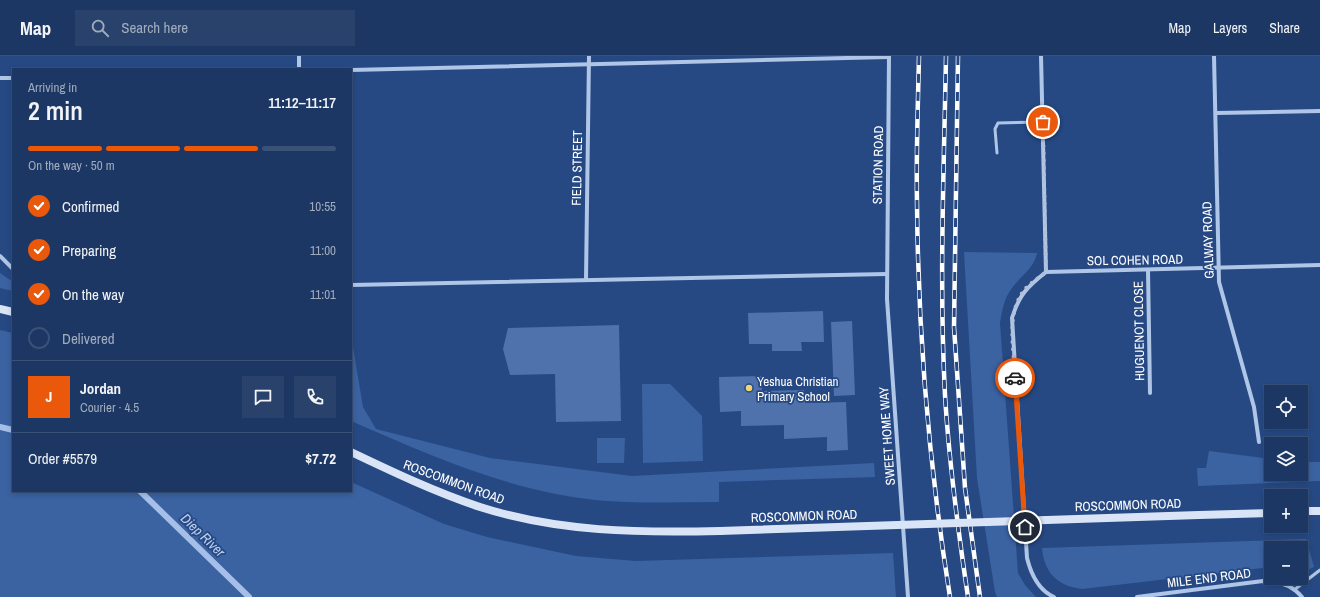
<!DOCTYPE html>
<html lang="en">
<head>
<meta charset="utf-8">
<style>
	body { margin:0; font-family:"Archivo Narrow",sans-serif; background:#29426c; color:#f1f3f6; height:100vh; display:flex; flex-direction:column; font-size:15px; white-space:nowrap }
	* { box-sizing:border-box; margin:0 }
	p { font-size:13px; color:#a0acbe }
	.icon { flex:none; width:22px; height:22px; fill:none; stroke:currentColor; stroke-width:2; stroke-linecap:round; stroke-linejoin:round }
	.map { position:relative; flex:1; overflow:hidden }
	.side { position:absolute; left:12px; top:12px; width:340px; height:424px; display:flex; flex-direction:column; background:#1c3763; border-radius:0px; box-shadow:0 2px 6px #0003,0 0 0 1px #3a5178 }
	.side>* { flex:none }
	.buttons { position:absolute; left:1264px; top:329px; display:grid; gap:8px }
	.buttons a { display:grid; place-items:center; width:44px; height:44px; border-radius:0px; background:#1c3763; box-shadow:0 2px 6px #0003,0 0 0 1px #3a5178; font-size:20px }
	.pin { position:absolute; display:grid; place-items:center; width:34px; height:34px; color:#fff; margin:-17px; border:2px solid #fff; border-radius:50%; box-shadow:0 1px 4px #0007 }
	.courier { position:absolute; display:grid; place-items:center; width:40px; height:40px; margin:-20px; border:3px solid #ea580c; border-radius:50%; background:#fff; color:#222; box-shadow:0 1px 5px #0007 }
	.head em { font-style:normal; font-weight:600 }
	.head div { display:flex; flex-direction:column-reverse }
	.head { display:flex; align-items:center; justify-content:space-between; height:68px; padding:0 16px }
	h1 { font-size:26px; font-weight:600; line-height:30px }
	.bar { display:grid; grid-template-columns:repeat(4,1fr); gap:6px 4px; align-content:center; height:48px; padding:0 16px }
	.bar i { height:5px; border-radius:3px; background:#3a5178 }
	.bar .selected { background:#ea580c }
	.bar p { grid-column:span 4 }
	.line { display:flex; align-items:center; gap:10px; padding:0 16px; border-top:1px solid #3a5178 }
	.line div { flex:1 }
	.round { display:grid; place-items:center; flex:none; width:42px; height:42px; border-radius:0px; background:#29426c }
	ol { padding:0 16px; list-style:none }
	li { display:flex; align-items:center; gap:12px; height:44px }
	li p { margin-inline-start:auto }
	li .icon { padding:4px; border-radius:50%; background:#ea580c; color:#fff; stroke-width:4 }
	li:last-child { color:#a0acbe }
	li i { width:22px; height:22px; border:2px solid #3a5178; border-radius:50% }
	header { display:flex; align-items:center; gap:24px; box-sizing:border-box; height:56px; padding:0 20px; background:#1c3763; border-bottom:1px solid #3a5178 }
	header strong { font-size:19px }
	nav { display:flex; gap:22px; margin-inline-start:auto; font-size:14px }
	.search { width:280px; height:36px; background:#29426c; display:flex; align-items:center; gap:10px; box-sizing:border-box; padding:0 14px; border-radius:0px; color:#a0acbe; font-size:15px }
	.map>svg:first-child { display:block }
</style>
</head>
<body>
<header>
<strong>Map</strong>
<div class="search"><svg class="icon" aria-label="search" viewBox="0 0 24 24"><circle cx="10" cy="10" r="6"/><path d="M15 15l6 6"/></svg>Search here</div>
<nav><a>Map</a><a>Layers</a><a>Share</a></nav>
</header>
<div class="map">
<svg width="1320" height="541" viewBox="0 0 1320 541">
	<rect width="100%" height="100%" fill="#264984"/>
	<g fill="#3b62a1">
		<path d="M964,196L1037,197C1034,213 1021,219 1012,232C1004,242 1002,255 1000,267L1018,517L1025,529L1036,541H997L995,536L977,422Z"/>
		<path d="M0,217L13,226V235L0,232Z"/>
		<path d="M0,274L13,277V435H351V426L444,468L487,481L576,500L636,505L893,497L896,541H0Z"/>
		<path d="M351,279L363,351L376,373L490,402L632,420L874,407L875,421L719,426V446C678,446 636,448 595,444C506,434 432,400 351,365Z"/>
		<path d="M642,328H670L702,360L703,405L643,407Z"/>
		<path d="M597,382H625L624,407H597Z"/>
		<path d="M1209,395L1271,403V418H1301V406H1320V425L1198,430L1197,412H1206Z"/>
		<path d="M1306,483L1314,511L1301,517V492H1271V511L1082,533C1057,530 1044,516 1042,492Z"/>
	</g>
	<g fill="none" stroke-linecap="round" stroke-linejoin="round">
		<g stroke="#a5bfe8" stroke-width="6">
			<path d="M0,371L13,374"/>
			<path d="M140,435L249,541"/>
		</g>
	</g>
	<g fill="#4f72ac">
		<path d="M823,255L824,286H801L802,295H772V288H749L748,257Z"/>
		<path d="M852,265L855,339L834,340L831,266Z"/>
		<path d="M619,269L621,365L556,366L555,318L510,319L503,293L508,272Z"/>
		<path d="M762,320V335L804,334L805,347L846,346L848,394L827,395V381L784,383V369L741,370V355L720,356L719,321Z"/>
	</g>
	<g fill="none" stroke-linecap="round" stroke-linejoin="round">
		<g stroke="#b0c6e7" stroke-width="3">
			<path d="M997,97L995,73L998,67L1043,66"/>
			<path d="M1294,534L1320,514"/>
		</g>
		<g stroke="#b0c6e7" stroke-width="4">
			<path d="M889,0L887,243L908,541"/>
			<path d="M1041,0L1046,216"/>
			<path d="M1214,0L1219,226L1254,351L1259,386"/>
			<path d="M299,13V0"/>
			<path d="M351,14L889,1"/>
			<path d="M0,22H13"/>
			<path d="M1216,57L1320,55"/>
			<path d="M0,200L13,213"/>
			<path d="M1148,214L1150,337"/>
			<path d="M1046,216C1027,231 1019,239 1012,262L1027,502C1031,518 1038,534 1054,541"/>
			<path d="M1046,216L1320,209"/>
			<path d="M586,224L589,0"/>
			<path d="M351,229L887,218"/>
			<path d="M1137,541L1263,525C1279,525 1292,529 1302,541"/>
		</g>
		<g stroke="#dae4f7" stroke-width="8">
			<path d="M0,253L13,256"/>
			<path d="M351,396C393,416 435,436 480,451C558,476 639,477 720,475"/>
			<path d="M1301,455H1320"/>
			<path d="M1199,459L1271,457"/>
		</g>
		<defs>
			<g id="rail">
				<path d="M919,0C918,48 916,97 917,146C918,278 929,410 950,541"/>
				<path d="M946,0C944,113 939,226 945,339C949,407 958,474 968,541"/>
				<path d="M958,0L954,271L965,432L980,541"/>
			</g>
		</defs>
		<use href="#rail" stroke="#fff" stroke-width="4.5"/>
		<use href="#rail" stroke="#264984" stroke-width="3" stroke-dasharray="9" stroke-linecap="butt"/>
		<path stroke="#dae4f7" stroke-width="8" d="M720,475L1199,459"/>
	</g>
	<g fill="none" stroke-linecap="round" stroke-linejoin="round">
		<path stroke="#b3bfd4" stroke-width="4" stroke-dasharray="0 7.2" d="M1015,322C1014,291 1005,256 1026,232C1032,226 1040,221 1046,216L1043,66"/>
		<path stroke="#ea580c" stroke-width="5" d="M1015,322L1025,471"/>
	</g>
	<circle fill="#f0d575" stroke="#264984" stroke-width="1.5" cx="749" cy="332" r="4"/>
	<g text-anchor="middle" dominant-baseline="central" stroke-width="3.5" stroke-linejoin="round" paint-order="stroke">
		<g font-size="13" fill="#fff" stroke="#264984">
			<text transform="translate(878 109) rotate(-89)">STATION ROAD</text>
			<text transform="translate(577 112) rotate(-89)">FIELD STREET</text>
			<text transform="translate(1208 184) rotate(-92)">GALWAY ROAD</text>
			<text transform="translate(1135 204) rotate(-1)">SOL COHEN ROAD</text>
			<text transform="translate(1139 275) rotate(-91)">HUGUENOT CLOSE</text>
			<text transform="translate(887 380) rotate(-94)">SWEET HOME WAY</text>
			<text transform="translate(454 426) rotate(20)">ROSCOMMON ROAD</text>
			<text transform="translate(1128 449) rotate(-2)">ROSCOMMON ROAD</text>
			<text transform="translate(804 460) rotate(-2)">ROSCOMMON ROAD</text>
			<text transform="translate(1209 522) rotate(-7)">MILE END ROAD</text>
		</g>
		<g font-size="13" fill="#fff" stroke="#264984" text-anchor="start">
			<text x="757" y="325">Yeshua Christian<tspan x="757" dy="15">Primary School</tspan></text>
		</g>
		<g font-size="14" font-style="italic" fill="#bcd0ef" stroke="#264984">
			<text transform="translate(203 479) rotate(44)">Diep River</text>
		</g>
	</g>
</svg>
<div class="buttons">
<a><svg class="icon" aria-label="locate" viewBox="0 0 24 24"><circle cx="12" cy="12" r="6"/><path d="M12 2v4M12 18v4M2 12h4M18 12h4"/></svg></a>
<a><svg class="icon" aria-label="layers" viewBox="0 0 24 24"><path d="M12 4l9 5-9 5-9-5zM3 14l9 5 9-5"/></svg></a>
<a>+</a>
<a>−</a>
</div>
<div class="pin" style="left:1043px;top:66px;background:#ea580c"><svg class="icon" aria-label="bag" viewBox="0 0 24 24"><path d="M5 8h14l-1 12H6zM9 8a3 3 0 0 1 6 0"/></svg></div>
<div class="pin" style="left:1025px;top:471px;background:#1f2937"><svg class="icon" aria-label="home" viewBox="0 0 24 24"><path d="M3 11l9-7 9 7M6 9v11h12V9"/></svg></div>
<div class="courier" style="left:1015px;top:322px"><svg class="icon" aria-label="car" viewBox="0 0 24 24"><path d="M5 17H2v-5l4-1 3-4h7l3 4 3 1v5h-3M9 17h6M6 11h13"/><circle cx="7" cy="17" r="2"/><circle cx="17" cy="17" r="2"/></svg></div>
<section class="side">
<div class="head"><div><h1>2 min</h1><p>Arriving in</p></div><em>11:12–11:17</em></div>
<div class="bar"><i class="selected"></i><i class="selected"></i><i class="selected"></i><i></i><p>On the way · 50 m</p></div>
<ol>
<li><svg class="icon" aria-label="check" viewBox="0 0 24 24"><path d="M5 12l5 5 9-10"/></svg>Confirmed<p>10:55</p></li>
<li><svg class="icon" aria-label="check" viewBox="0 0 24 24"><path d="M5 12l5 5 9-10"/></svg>Preparing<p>11:00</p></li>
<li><svg class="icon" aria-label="check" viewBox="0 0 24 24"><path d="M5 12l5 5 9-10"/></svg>On the way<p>11:01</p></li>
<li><i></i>Delivered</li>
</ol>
<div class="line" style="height:72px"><b class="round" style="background:#ea580c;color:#fff">J</b><div><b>Jordan</b><p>Courier · 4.5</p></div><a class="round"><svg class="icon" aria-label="chat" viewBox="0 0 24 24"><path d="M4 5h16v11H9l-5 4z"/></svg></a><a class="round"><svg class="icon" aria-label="phone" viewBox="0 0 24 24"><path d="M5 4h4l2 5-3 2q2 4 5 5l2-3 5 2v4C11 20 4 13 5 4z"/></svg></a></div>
<div class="line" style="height:52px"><div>Order #5579</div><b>$7.72</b></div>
</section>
</div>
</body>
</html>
